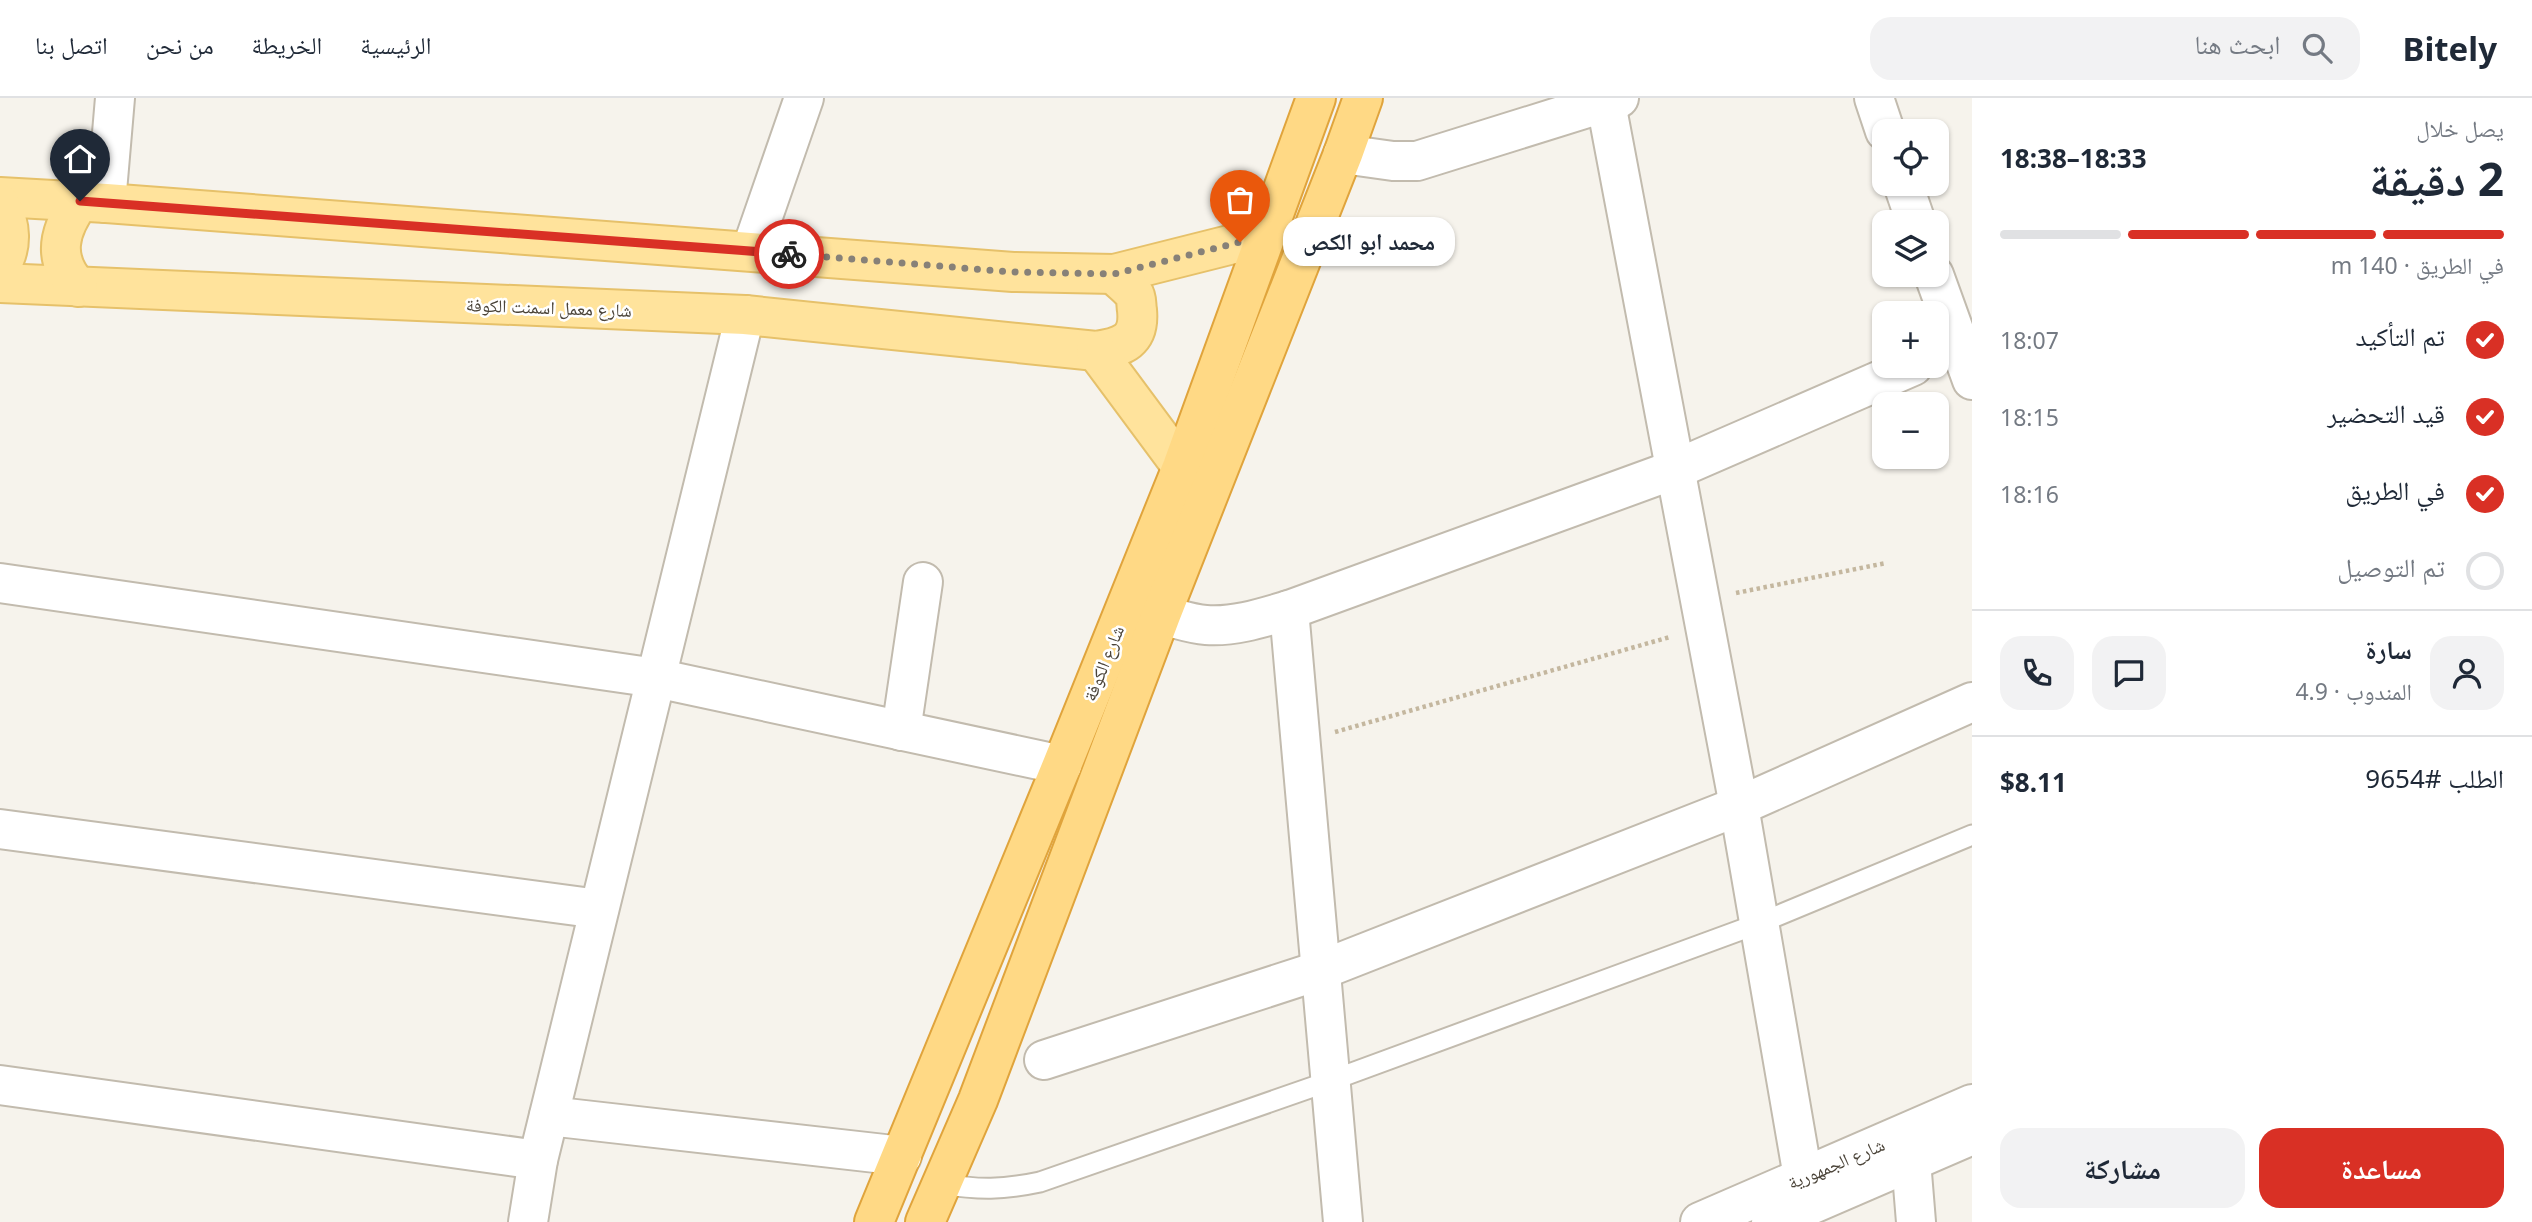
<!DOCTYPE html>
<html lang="ar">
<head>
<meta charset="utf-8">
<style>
	body { margin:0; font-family:"Noto Sans","Noto Naskh Arabic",sans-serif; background:#f2f2f3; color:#1f2937; direction:rtl; height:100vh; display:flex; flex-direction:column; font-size:26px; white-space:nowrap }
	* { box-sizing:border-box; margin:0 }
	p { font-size:23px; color:#747a83 }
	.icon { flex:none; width:38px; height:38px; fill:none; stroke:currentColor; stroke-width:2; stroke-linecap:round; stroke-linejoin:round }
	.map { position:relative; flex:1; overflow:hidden; direction:ltr }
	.details { display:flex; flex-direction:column; background:#fff; width:560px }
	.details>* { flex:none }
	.tools { position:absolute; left:1872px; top:21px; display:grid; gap:14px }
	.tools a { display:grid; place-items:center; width:77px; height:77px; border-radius:14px; background:#fff; box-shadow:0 2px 5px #0004; font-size:35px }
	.pin { position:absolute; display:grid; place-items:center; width:60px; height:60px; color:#fff; margin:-72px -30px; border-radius:50% 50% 50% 0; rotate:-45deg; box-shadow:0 0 7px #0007 }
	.pin .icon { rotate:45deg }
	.courier { position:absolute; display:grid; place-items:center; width:70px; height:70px; margin:-35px; border:5px solid #d93025; border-radius:50%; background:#fff; color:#222; box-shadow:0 2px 9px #0007 }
	.bubble { position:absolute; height:49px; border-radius:21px; background:#fff; box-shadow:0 2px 5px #0004; font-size:23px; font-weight:700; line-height:49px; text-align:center; direction:rtl }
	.headline em { font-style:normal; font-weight:700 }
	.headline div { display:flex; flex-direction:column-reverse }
	.headline { display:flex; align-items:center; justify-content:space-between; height:119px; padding:0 28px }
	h1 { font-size:46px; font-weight:700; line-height:52px }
	.bar { display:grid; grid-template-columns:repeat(4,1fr); gap:10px 7px; align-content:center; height:84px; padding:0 28px }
	.bar i { height:9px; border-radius:5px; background:#e0e1e3 }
	.bar .on { background:#d93025 }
	.bar p { grid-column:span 4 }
	.line { display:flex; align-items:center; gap:18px; padding:0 28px; border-top:2px solid #e0e1e3 }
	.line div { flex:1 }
	.round { display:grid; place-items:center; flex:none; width:74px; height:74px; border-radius:21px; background:#f2f2f3 }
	ol { padding:0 28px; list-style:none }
	li { display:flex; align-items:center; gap:21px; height:77px }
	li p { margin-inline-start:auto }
	li .icon { padding:7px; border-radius:50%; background:#d93025; color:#fff; stroke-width:4 }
	li:last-child { color:#747a83 }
	li i { width:38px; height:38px; border:4px solid #e0e1e3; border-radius:50% }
	.action { display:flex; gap:14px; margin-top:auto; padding:14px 28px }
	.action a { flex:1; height:80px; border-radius:21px; background:#d93025; color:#fff; font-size:28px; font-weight:700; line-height:80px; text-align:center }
	.action a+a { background:#f2f2f3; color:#1f2937 }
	header { display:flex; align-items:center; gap:42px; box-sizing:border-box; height:98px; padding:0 35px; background:#fff; border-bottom:2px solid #e0e1e3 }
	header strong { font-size:33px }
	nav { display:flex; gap:38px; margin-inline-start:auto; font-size:24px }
	.search { width:490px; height:63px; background:#f2f2f3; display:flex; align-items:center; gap:18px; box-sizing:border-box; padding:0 24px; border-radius:21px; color:#747a83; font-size:26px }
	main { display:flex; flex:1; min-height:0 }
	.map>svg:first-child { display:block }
</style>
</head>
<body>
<header>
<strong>Bitely</strong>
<div class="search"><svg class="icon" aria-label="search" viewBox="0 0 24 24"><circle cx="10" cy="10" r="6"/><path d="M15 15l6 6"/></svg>ابحث هنا</div>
<nav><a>الرئيسية</a><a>الخريطة</a><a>من نحن</a><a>اتصل بنا</a></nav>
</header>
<main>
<section class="details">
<div class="headline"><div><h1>2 دقيقة</h1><p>يصل خلال</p></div><em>18:33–18:38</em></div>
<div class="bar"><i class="on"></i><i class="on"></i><i class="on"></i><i></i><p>في الطريق · 140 m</p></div>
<ol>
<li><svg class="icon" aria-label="check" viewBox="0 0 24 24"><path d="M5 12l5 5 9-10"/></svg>تم التأكيد<p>18:07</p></li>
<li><svg class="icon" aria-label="check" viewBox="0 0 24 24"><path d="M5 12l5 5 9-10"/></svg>قيد التحضير<p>18:15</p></li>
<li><svg class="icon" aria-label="check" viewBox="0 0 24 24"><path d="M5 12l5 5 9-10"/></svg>في الطريق<p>18:16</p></li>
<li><i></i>تم التوصيل</li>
</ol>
<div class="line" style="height:126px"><a class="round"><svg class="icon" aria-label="person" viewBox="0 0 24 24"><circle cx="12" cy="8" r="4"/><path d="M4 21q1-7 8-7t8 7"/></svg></a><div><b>سارة</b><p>المندوب · 4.9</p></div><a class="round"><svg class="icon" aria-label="chat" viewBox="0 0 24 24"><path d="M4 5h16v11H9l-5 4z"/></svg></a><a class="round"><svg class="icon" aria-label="phone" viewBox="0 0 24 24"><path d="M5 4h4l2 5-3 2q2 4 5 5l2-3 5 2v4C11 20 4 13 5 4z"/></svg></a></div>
<div class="line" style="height:91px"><div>الطلب #9654</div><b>$8.11</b></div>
<div class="action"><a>مساعدة</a><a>مشاركة</a></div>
</section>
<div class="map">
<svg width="1972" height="1124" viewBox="0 0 1972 1124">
	<rect width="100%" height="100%" fill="#f6f3ec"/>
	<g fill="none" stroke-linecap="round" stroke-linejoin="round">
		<defs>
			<path id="service" d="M941,1086C980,1092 1002,1092 1040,1084L1330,983L1760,825L1972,737"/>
			<g id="minor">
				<path d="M1605,0L1739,708L1803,1079"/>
				<path d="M1874,0L1885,33"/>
				<path d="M1343,56L1393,63H1417L1619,0"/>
				<path d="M1903,86L1916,124"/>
				<path d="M106,105L115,0"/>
				<path d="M751,153L804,0"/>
				<path d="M1934,177L1972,282"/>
				<path d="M0,485L656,580L1062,667"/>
				<path d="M1289,512L1343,1124"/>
				<path d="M1161,517C1175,520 1191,526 1206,527C1234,529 1262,520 1289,512L1676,371L1913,268"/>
				<path d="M901,633L923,484"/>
				<path d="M0,731L599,811"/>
				<path d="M1044,962L1321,872L1739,708L1972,604"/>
				<path d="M0,987L538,1062"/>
				<path d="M549,1018L902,1058"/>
				<path d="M1911,1063L1916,1124"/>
				<path d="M528,1124L538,1062L745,217"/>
			</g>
			<g id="tertiary">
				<path d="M1700,1124L1972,1006"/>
				<path d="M1771,1124L1972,1037"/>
			</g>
			<g id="primary">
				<path d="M0,99L106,105L1013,174L1114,176L1265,138"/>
				<path d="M0,106C11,126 13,149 0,169"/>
				<path d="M0,185L745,217L1096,253C1123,249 1140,243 1137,212C1136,207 1137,200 1134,196C1129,189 1120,183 1114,176"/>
				<path d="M78,189C51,160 59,132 80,103"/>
				<path d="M1096,253L1182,369"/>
			</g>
			<g id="trunk">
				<path d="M874,1124L1062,667L1182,369L1316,0"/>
				<path d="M925,1124L978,1002L1161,517L1343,56L1363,0"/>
			</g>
		</defs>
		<use href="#service" stroke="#c2bbae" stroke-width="23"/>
		<use href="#minor" stroke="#c2bbae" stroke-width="42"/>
		<use href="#tertiary" stroke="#c2bbae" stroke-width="42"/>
		<use href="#primary" stroke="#e6c16a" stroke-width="42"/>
		<use href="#trunk" stroke="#e0a43c" stroke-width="42"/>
		<g stroke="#c4b79f" stroke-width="4.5" stroke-dasharray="3.5 3.5" stroke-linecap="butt">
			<path d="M1736,495L1886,465"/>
			<path d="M1335,634L1670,539"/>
		</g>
		<use href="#service" stroke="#fff" stroke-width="19"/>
		<use href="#minor" stroke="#fff" stroke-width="38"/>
		<use href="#tertiary" stroke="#fff" stroke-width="38"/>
		<use href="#primary" stroke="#ffe39c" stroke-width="38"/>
		<use href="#trunk" stroke="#ffd985" stroke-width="38"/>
	</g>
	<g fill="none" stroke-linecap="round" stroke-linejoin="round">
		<path stroke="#878178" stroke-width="7" stroke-dasharray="0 12.6" d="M789,156L1013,174L1114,176L1240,144"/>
		<path stroke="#d93025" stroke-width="9" d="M80,103L789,156"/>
	</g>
	<g text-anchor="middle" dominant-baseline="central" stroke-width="5" stroke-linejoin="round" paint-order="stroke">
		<g font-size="18" fill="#4b4439" stroke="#fff">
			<text transform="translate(549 209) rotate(2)">شارع معمل اسمنت الكوفة</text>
			<text transform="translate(1103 565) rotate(-68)">شارع الكوفة</text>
			<text transform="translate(1836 1065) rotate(-23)">شارع الجمهورية</text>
		</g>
	</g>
</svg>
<div class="tools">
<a><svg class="icon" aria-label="locate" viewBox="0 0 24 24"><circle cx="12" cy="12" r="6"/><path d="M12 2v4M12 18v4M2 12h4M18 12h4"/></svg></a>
<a><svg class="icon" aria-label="layers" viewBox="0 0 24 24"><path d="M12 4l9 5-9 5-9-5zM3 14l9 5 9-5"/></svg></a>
<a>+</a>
<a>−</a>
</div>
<div class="pin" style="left:1240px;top:144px;background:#ea580c"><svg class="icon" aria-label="bag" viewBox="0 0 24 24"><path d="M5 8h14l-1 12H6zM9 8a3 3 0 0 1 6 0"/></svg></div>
<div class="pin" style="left:80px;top:103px;background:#1f2937"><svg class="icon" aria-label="home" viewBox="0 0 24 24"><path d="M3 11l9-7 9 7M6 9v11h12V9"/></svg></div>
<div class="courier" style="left:789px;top:156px"><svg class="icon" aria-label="bike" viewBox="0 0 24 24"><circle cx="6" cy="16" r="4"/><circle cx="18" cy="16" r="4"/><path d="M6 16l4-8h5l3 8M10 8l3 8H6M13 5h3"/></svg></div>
<div class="bubble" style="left:1283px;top:119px;width:172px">محمد ابو الكص</div>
</div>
</main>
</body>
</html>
